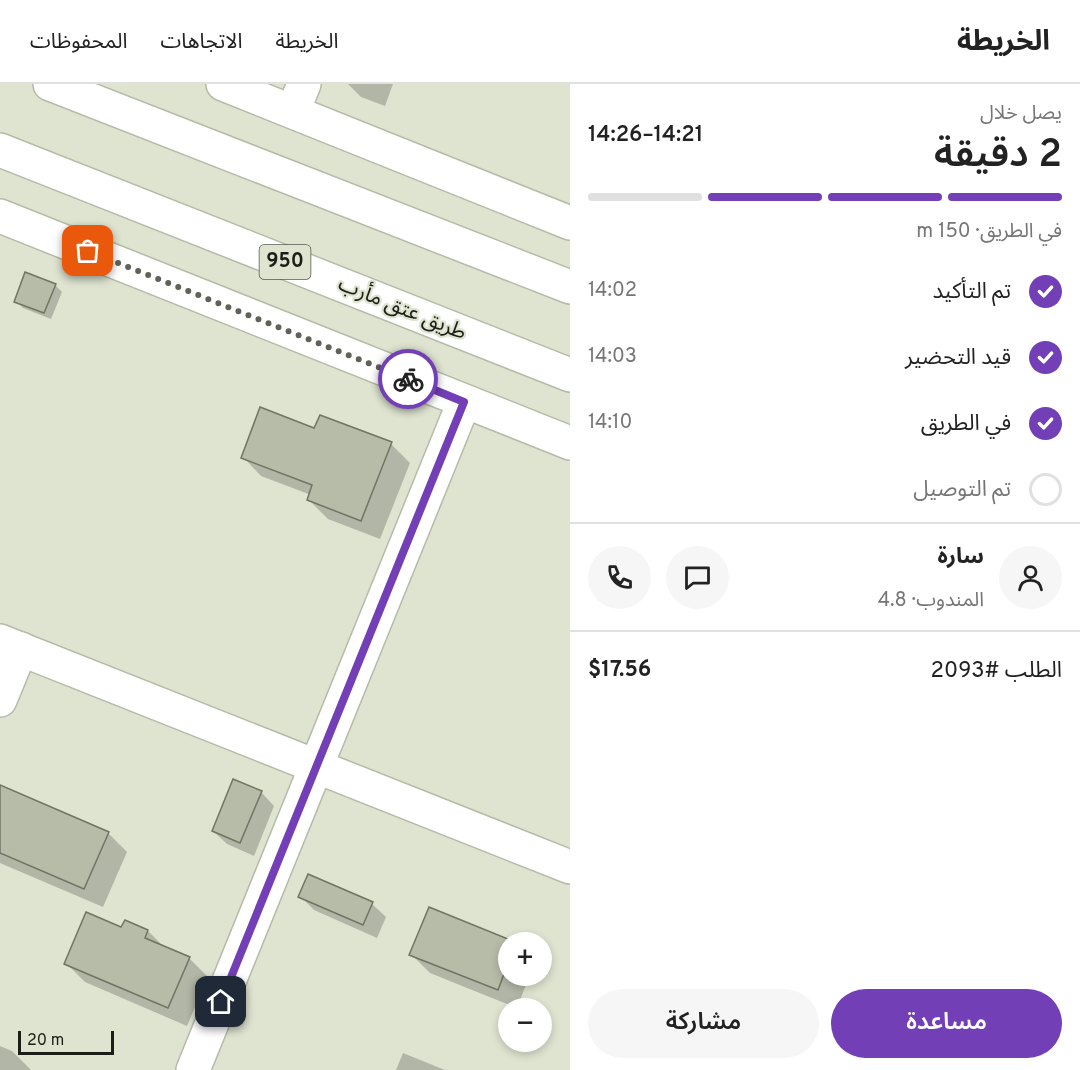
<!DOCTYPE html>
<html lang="ar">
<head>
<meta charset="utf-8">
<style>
	body { margin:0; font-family:Overpass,"Noto Sans Arabic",sans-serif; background:#f6f6f6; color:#222; direction:rtl; height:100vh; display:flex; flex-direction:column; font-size:22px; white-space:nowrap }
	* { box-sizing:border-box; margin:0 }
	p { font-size:20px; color:#767676 }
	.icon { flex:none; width:33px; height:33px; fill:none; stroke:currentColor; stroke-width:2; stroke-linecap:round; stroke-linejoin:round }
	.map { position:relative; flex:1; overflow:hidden; direction:ltr }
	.side { display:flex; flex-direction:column; background:#fff; width:510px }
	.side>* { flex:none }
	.tools { position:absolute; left:498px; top:848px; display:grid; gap:12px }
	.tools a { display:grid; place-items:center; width:54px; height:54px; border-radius:50%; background:#fff; box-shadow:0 3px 9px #0003; font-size:30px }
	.scale { position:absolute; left:18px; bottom:15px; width:96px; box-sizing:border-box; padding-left:6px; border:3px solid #1b1e16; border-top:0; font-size:16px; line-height:21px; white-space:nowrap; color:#1b1e16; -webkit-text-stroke:4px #dee4d0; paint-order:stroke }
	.pin { position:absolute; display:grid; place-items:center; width:51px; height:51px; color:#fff; margin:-26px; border-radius:12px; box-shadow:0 3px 9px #0006 }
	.courier { position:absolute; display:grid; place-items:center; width:60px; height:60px; margin:-30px; border:4px solid #733fb6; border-radius:50%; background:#fff; color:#222; box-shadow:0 2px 8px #0007 }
	.head em { font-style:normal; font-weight:600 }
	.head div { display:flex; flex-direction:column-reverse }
	.head { display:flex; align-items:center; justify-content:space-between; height:102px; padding:0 18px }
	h1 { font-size:39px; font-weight:600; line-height:45px }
	.bar { display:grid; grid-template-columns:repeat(4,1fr); gap:9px 6px; align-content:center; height:72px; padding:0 18px }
	.bar i { height:8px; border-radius:4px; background:#e0e0e0 }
	.bar .active { background:#733fb6 }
	.bar p { grid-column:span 4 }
	.line { display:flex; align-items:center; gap:15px; padding:0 18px; border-top:2px solid #e0e0e0 }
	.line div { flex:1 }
	.round { display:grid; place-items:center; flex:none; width:63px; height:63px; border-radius:32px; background:#f6f6f6 }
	ol { padding:0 18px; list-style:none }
	li { display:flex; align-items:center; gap:18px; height:66px }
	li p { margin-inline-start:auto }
	li .icon { padding:6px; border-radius:50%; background:#733fb6; color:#fff; stroke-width:4 }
	li:last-child { color:#767676 }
	li i { width:33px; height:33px; border:3px solid #e0e0e0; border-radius:50% }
	.action { display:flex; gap:12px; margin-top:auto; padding:12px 18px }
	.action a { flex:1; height:69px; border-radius:36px; background:#733fb6; color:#fff; font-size:24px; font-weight:600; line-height:69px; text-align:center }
	.action a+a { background:#f6f6f6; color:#222 }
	header { display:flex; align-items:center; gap:36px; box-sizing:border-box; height:84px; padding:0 30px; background:#fff; border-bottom:2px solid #e0e0e0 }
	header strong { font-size:28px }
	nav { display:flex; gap:33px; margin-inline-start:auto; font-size:21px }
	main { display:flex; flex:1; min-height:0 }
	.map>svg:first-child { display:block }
</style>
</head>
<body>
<header>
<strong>الخريطة</strong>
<nav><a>الخريطة</a><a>الاتجاهات</a><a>المحفوظات</a></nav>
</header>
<main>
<section class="side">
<div class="head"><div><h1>2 دقيقة</h1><p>يصل خلال</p></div><em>14:21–14:26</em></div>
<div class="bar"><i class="active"></i><i class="active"></i><i class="active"></i><i></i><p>في الطريق · 150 m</p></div>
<ol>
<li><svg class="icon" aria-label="check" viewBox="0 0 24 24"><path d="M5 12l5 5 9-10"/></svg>تم التأكيد<p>14:02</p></li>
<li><svg class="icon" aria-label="check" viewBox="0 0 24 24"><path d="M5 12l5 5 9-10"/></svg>قيد التحضير<p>14:03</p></li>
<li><svg class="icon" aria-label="check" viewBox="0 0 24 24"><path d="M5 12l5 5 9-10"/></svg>في الطريق<p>14:10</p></li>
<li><i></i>تم التوصيل</li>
</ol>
<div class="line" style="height:108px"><a class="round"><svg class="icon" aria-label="person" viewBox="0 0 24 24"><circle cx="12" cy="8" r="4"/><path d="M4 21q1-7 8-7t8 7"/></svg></a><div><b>سارة</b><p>المندوب · 4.8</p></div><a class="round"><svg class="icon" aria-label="chat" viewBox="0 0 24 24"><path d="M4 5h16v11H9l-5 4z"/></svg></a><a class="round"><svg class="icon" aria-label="phone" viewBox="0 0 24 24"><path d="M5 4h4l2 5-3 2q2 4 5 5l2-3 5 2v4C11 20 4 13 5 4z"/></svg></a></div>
<div class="line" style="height:78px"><div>الطلب #2093</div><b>$17.56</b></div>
<div class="action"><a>مساعدة</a><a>مشاركة</a></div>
</section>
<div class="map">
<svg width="570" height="986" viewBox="0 0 570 986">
	<rect width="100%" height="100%" fill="#dee4d0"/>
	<g fill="#0003">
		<path d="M348,0H393L385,22L361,13Z"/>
		<path d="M55,201L62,208L51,235L23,224L16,217Z"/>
		<path d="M315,346L391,360L410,379L380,455L328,435L309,416L311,411L261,392L243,373Z"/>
		<path d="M0,705L108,749L127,768L103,823L0,779Z"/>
		<path d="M261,708L274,722L254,772L227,760L213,747Z"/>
		<path d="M300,812L372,820L386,833L377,854L314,826Z"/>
		<path d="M429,825L511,858H508V891L529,893L517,924L430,889L411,870Z"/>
		<path d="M122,845L148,847L164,863L189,874L208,893L187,942L85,898L66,879Z"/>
		<path d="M0,962L12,967L31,986H0Z"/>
		<path d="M403,969L445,986H396Z"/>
	</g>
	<g fill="#b7bca8" stroke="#707563" stroke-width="1.5">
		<path d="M25,188L56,200L44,229L14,218Z"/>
		<path d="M260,323L314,344L320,331L392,358L361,437L307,416L312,401L241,374Z"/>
		<path d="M233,695L262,707L240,759L212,747Z"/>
		<path d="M0,701L109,748L84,805L0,769Z"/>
		<path d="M308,790L373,818L363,841L298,813Z"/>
		<path d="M429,823L508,855V879L498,906L409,871Z"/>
		<path d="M86,828L121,843L125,836L148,846L145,854L190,873L168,924L64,880Z"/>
	</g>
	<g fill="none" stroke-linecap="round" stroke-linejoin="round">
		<defs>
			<g id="minor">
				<path d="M223,0L570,139"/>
				<path d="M293,27L304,0"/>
				<path d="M0,132L570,359"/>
				<path d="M0,557L570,783"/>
				<path d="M0,616L21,565"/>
				<path d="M193,986L464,318"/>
			</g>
			<g id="primary">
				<path d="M50,0L570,203"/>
				<path d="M0,66L570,291"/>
			</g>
		</defs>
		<use href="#minor" stroke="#b5bba7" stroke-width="36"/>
		<use href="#primary" stroke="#b5bba7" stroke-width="36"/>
		<use href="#minor" stroke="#fff" stroke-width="33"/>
		<use href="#primary" stroke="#fff" stroke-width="33"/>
	</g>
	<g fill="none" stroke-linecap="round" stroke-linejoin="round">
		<path stroke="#5f6357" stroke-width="6" stroke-dasharray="0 10.8" d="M88,167L408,295"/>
		<path stroke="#733fb6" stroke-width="8" d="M221,918L464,318L408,295"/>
	</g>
	<g text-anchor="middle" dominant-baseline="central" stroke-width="4.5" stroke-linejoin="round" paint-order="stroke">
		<rect fill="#dee4d0" stroke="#56594e" stroke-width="1.5" x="259.5" y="161" width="51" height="34" rx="4.5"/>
		<g font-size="20" font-weight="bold" fill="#1b1e16">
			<text x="285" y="178">950</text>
		</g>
		<g font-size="21" fill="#1b1e16" stroke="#dee4d0">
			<text transform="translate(402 225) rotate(22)">طريق عتق مأرب</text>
		</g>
	</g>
</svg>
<div class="tools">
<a>+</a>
<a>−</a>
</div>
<div class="scale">20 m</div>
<div class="pin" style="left:88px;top:167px;background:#ea580c"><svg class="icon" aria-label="bag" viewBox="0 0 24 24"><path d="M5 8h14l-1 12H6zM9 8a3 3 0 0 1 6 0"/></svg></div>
<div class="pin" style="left:221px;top:918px;background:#1f2937"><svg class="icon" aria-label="home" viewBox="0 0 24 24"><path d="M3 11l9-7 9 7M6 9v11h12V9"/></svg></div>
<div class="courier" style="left:408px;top:295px"><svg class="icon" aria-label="bike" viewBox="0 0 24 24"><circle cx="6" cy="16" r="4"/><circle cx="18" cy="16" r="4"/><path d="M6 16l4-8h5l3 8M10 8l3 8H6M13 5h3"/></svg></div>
</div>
</main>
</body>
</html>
